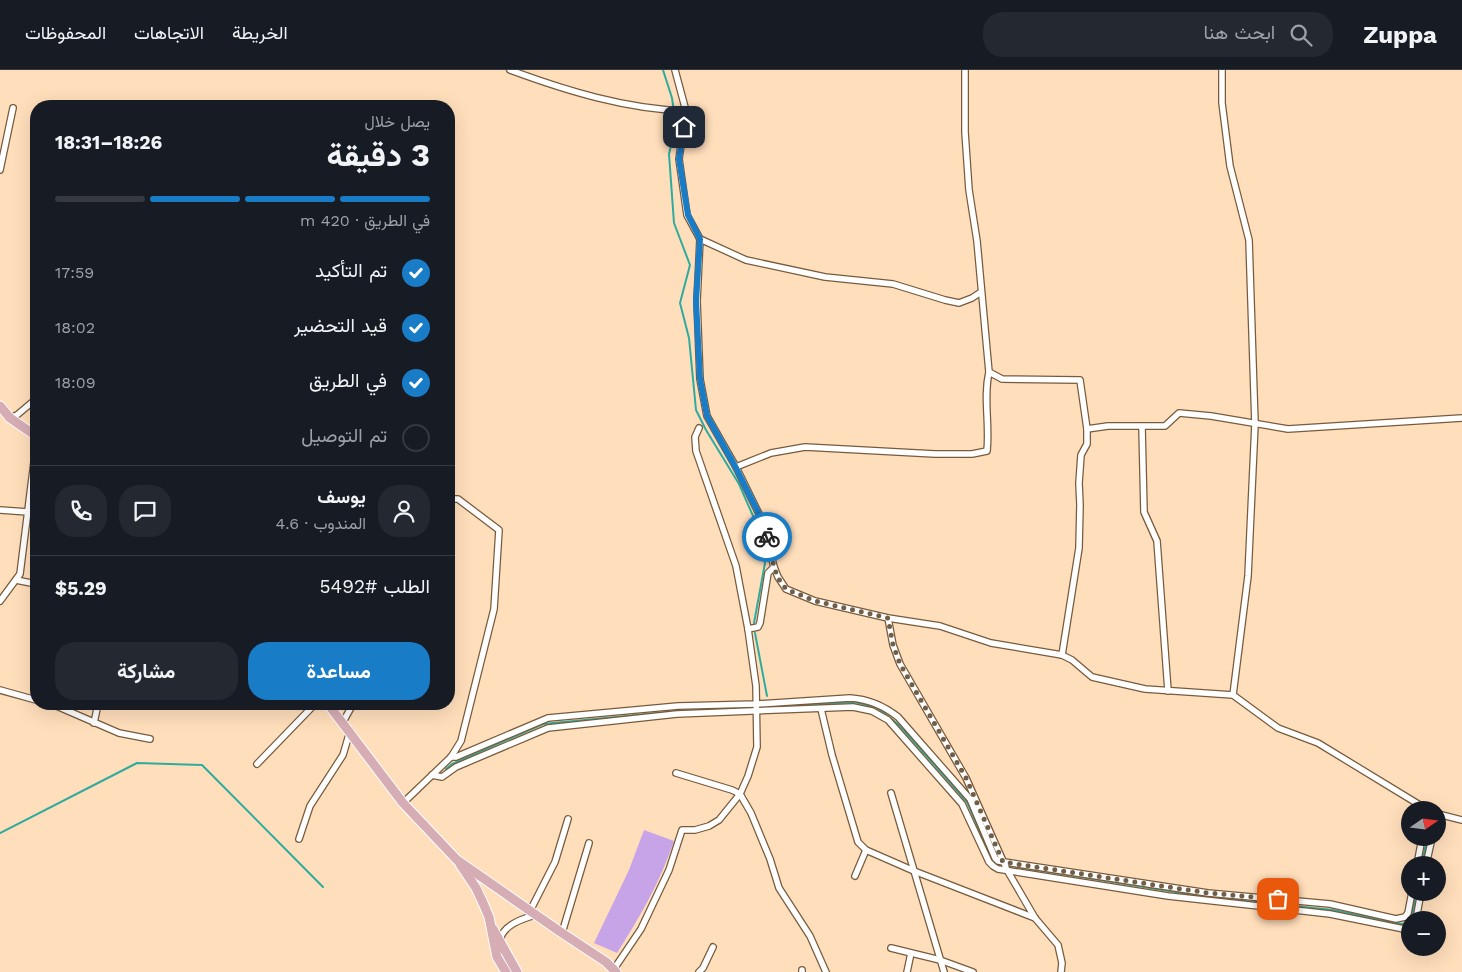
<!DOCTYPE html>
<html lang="ar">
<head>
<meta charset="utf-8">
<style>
	body { margin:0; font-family:"Work Sans",Vazirmatn,sans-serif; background:#242831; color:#f1f3f6; direction:rtl; height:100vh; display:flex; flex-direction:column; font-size:19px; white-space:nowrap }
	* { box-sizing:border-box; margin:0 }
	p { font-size:16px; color:#9ea1a6 }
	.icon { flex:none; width:28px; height:28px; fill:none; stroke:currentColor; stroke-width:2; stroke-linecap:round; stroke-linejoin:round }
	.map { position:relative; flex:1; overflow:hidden; direction:ltr }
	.details { position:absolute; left:30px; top:30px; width:425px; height:610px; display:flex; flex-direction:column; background:#171b24; border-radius:20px; box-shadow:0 5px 20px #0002; direction:rtl }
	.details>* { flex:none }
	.needle { width:32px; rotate:76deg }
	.fabs { position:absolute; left:1401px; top:731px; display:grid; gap:10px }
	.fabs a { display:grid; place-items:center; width:45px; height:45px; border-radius:50%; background:#171b24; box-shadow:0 5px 20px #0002; font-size:25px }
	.pin { position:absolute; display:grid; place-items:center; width:42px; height:42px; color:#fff; margin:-21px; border-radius:10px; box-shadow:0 2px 8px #0006 }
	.courier { position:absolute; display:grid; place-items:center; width:50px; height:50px; margin:-25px; border:4px solid #197cc7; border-radius:50%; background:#fff; color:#222; box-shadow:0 1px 6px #0007 }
	.head em { font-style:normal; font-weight:700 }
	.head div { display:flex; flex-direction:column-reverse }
	.head { display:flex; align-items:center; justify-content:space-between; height:85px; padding:0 25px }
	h1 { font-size:32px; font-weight:700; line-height:38px }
	.bar { display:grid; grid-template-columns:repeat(4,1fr); gap:8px 5px; align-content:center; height:60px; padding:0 25px }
	.bar i { height:6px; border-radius:4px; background:#363941 }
	.bar .selected { background:#197cc7 }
	.bar p { grid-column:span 4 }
	.line { display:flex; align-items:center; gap:12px; padding:0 25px; border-top:1px solid #363941 }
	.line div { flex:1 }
	.round { display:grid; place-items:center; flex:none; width:52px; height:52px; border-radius:20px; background:#242831 }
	ol { padding:0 25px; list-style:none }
	li { display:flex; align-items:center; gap:15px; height:55px }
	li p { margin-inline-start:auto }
	li .icon { padding:5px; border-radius:50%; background:#197cc7; color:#fff; stroke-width:4 }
	li:last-child { color:#9ea1a6 }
	li i { width:28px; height:28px; border:2px solid #363941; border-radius:50% }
	.button { display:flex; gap:10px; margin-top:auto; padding:10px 25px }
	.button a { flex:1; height:58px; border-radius:20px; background:#197cc7; color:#fff; font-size:20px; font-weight:700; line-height:58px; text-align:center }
	.button a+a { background:#242831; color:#f1f3f6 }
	header { display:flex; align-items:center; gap:30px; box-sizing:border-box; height:70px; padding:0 25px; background:#171b24; border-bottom:1px solid #363941 }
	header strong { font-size:24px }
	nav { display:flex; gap:28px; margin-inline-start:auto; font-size:18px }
	.search { width:350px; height:45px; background:#242831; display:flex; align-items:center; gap:12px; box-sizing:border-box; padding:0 18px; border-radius:20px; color:#9ea1a6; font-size:19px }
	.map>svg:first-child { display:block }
</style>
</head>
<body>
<header>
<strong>Zuppa</strong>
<div class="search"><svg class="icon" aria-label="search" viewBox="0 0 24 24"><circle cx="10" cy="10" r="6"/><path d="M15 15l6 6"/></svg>ابحث هنا</div>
<nav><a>الخريطة</a><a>الاتجاهات</a><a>المحفوظات</a></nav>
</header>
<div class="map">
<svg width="1462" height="902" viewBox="0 0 1462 902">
	<rect width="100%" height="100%" fill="#ffdebb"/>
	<path fill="#c7a3e8" d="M644,760L674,771C660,812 640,847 617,883L594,873L629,800Z"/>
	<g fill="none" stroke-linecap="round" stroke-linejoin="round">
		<g stroke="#2dab9f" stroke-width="2">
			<path d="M663,0L672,28L676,55L669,84L674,153L690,195L680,233L689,268L696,340L706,360L739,414L757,455L765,493L754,553"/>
			<path d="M755,563L767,626"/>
			<path d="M779,637L854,632L875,637L883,642L900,656L967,732L993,791L997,794"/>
			<path d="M446,699L452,694L543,654L679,641L710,640"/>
			<path d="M0,763L137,693L202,695L323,817"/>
			<path d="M1422,795L1427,768"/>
			<path d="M1012,796L1201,826"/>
			<path d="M1216,828L1333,840L1402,854L1407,853L1412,846L1416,822"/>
		</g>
		<defs>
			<g id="street">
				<path d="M510,0C567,21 626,39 686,41"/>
				<path d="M675,0L686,41L679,89L687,145L700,169L697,231L700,309L707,346L736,397L760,446L764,457L774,497L778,507L786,519L815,531L888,548L893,575L900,594L966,708L1007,800L1035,848L1058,875L1062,893L1061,902"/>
				<path d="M965,0V62L969,120L977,171L989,302L1002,309L1080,310L1087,359L1108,356H1165L1179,343L1211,346L1288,359L1462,348"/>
				<path d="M1222,0V33L1230,96L1249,170L1255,354L1248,506L1233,625L1278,658L1318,673L1428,740"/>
				<path d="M0,100L13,38"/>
				<path d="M700,169L746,190L825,207L893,214L945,230L959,233L972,228L981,222"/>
				<path d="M10,348L17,345L36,329"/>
				<path d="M1142,357L1144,442L1157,471L1168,621"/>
				<path d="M736,397L771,383L805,377L935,384H972L987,381C990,354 983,328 989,302"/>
				<path d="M0,440L28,442"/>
				<path d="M16,510L36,514"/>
				<path d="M0,531L20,504L36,376"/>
				<path d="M888,548L940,556L991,573L1062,585L1072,590L1092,607L1145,619L1233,625"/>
				<path d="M748,559L758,557L760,553L768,503L774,497"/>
				<path d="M1062,585L1079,478L1080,435L1079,413L1081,385L1087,374V359"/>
				<path d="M0,620L36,630"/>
				<path d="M52,634L119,663L150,669"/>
				<path d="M821,639L832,685L858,772L866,780L914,801L1035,848"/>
				<path d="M343,652L353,634"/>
				<path d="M94,653L98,634"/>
				<path d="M451,687H456L548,648L678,636L757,634L850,628C868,629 884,636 898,647L970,729L995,788L998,791L1208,823L1330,834L1396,849L1405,847L1408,843L1412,822"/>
				<path d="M257,694L315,634"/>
				<path d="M676,703L732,720L740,724L751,743L770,789L779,818L810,866L826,902"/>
				<path d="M432,705L442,707L456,697L548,658L677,644L853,637L872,641L888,650L962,734L989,792L993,796L998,799L1168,826L1330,844L1404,859L1410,858"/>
				<path d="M891,723L944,902"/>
				<path d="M403,733L451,687L461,671L494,539L499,460L458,429H449"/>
				<path d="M1438,744L1462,750"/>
				<path d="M299,769L310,736L343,685L350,661"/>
				<path d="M1417,795L1422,768"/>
				<path d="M1426,795L1432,768"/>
				<path d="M855,806L866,780"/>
				<path d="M530,841L555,792L568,749"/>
				<path d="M1416,850L1421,822"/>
				<path d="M562,863L589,773"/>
				<path d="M500,870C503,855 522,849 535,845"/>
				<path d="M891,878L940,890L973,902"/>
				<path d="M614,899L641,859L669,800L682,760H695L709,756L719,750L740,724L748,706L757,677L756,616L748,559L736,496L696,381L695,367L699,358"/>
				<path d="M699,902L703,898L713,877"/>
				<path d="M802,902V900"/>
				<path d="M907,902L911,883"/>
			</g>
			<g id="primary">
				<path d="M0,336L10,348L36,366"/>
				<path d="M328,634L403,733L457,790L562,863L606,892L616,902"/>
				<path d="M460,794L476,818L483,833L489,847L497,887L506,902"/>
				<path d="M493,859L517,902"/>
			</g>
		</defs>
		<use href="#street" stroke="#775b3c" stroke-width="8"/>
		<use href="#primary" stroke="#fff" stroke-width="11"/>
		<use href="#street" stroke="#fff" stroke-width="5.5"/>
		<use href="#primary" stroke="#d7adb5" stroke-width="9"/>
	</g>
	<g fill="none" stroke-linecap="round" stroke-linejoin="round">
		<path stroke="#715e49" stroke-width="5" stroke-dasharray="0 9" d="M767,467L774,497L778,508L786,519L815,531L888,548L893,575L900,594L966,708L1003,792L1208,823L1278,829"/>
		<path stroke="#197cc7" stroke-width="6" d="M684,57L679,89L688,145L700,169L696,231L700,309L707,346L736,398L760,446L767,467"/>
	</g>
</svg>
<div class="fabs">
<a><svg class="needle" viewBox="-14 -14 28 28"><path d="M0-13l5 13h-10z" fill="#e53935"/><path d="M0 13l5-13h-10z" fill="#9ea1a6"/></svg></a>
<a>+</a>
<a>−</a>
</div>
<div class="pin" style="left:1278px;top:829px;background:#ea580c"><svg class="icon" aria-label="bag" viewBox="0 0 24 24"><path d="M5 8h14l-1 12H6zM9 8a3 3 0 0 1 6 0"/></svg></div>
<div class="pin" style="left:684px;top:57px;background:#1f2937"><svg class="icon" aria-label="home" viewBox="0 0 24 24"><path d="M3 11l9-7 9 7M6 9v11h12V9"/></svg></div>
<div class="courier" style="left:767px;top:467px"><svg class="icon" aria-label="bike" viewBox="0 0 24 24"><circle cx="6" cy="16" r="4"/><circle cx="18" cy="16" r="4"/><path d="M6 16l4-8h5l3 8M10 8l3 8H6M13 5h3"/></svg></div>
<section class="details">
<div class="head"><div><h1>3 دقيقة</h1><p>يصل خلال</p></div><em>18:26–18:31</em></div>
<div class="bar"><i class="selected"></i><i class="selected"></i><i class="selected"></i><i></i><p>في الطريق · 420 m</p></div>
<ol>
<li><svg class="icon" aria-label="check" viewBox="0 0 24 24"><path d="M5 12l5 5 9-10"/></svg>تم التأكيد<p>17:59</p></li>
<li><svg class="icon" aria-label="check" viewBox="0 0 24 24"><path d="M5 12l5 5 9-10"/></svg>قيد التحضير<p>18:02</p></li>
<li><svg class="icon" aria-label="check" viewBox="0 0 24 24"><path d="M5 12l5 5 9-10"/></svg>في الطريق<p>18:09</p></li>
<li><i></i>تم التوصيل</li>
</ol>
<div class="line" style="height:90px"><a class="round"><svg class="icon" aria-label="person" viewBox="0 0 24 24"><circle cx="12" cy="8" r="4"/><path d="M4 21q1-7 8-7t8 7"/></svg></a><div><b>يوسف</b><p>المندوب · 4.6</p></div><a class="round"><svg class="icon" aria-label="chat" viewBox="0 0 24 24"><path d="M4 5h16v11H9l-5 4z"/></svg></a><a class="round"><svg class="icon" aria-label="phone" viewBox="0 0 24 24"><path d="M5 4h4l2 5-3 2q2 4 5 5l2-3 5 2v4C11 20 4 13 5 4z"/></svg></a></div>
<div class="line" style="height:65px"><div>الطلب #5492</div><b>$5.29</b></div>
<div class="button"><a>مساعدة</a><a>مشاركة</a></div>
</section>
</div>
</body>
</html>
